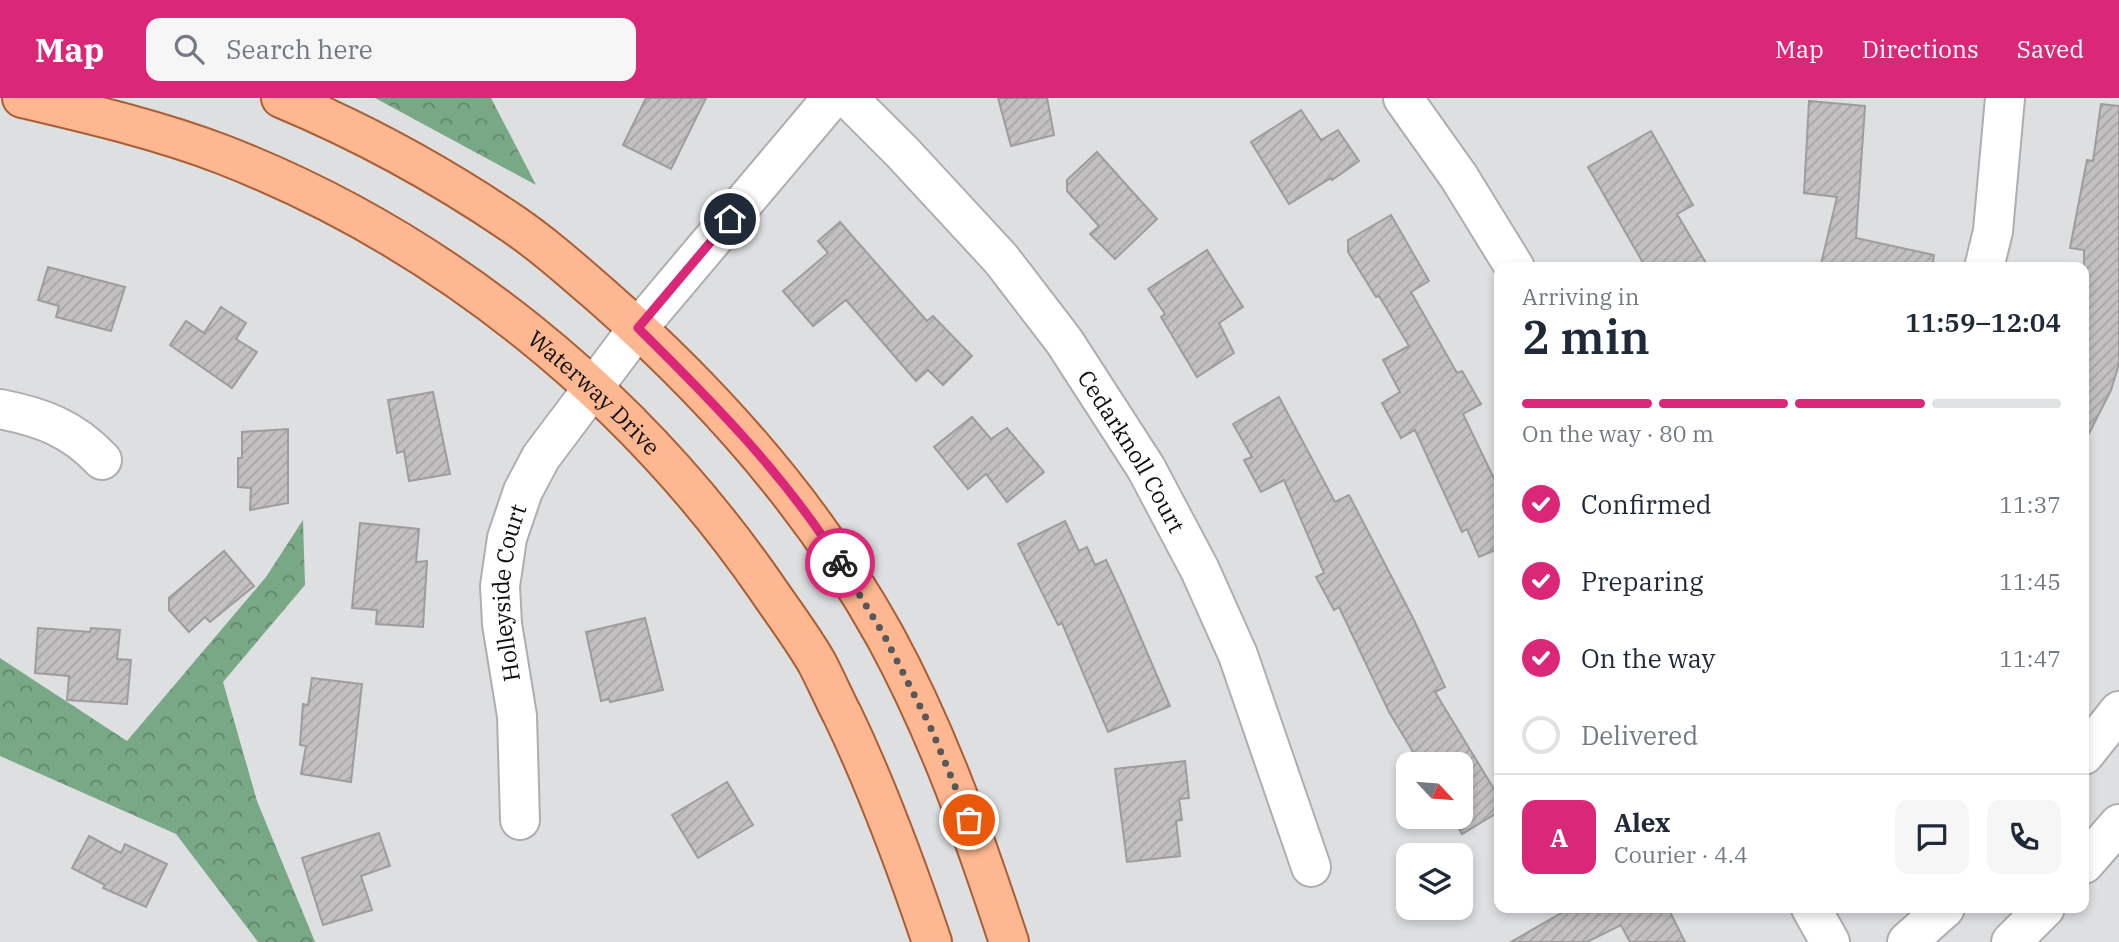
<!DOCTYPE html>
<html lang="en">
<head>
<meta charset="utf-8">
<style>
	body { margin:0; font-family:"IBM Plex Serif",serif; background:#f6f6f7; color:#1f2937; height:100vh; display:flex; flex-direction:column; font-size:26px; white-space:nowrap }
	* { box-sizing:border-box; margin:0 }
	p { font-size:23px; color:#747a83 }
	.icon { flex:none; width:38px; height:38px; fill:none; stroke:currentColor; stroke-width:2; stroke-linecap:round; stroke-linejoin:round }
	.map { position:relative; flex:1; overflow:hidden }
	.sheet { position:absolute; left:1494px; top:164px; width:595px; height:651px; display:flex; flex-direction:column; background:#fff; border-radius:14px; box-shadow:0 4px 10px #0003 }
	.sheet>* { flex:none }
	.needle { width:46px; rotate:116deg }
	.fabs { position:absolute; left:1396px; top:654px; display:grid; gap:14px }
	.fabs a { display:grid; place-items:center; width:77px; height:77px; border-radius:14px; background:#fff; box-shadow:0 4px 10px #0003; font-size:35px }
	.pin { position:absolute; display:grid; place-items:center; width:60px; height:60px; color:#fff; margin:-30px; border:4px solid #fff; border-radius:50%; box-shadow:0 2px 7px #0007 }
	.courier { position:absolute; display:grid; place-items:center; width:70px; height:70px; margin:-35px; border:5px solid #db2777; border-radius:50%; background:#fff; color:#222; box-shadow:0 2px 9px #0007 }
	.headline em { font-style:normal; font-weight:600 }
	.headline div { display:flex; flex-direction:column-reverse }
	.headline { display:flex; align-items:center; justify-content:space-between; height:119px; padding:0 28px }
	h1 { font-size:46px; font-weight:600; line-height:52px }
	.bar { display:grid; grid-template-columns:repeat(4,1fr); gap:10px 7px; align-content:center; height:84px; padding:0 28px }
	.bar i { height:9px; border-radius:5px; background:#e0e1e3 }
	.bar .on { background:#db2777 }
	.bar p { grid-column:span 4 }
	.line { display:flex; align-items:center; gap:18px; padding:0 28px; border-top:2px solid #e0e1e3 }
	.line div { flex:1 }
	.round { display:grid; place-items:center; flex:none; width:74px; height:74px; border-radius:14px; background:#f6f6f7 }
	ol { padding:0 28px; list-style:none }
	li { display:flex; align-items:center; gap:21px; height:77px }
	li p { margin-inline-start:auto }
	li .icon { padding:7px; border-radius:50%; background:#db2777; color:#fff; stroke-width:4 }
	li:last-child { color:#747a83 }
	li i { width:38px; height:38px; border:4px solid #e0e1e3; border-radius:50% }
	header { display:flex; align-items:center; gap:42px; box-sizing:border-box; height:98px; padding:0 35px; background:#db2777; color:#fff }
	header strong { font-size:33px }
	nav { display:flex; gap:38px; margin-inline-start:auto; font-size:24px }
	.search { width:490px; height:63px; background:#f6f6f7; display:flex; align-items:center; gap:18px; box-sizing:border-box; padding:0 24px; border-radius:14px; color:#747a83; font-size:26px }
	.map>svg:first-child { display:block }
</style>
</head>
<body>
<header>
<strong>Map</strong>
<div class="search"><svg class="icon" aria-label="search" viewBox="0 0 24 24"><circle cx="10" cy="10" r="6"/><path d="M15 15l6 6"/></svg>Search here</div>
<nav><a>Map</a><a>Directions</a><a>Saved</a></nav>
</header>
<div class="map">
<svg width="2119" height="844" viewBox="0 0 2119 844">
	<defs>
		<pattern id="forest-crowns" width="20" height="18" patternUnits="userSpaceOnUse" patternTransform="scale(1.75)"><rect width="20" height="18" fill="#79a886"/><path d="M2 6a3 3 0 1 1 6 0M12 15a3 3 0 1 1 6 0" fill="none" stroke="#62876c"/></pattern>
		<pattern id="building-hatch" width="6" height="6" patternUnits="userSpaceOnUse" patternTransform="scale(1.75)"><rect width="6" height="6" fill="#c2c0c1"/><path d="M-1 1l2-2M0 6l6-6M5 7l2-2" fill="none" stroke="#a6a4a5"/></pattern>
	</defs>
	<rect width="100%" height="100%" fill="#dedfe1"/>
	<g fill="url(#forest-crowns)">
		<path d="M375,0H491L536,87Z"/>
		<path d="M303,422L305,487L223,584L257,703L315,844H258L176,736L0,658V560L127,643L266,479Z"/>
	</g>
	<g fill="url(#building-hatch)" stroke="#9e9c9c" stroke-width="2">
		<path d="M646,0H706L671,71L623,47Z"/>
		<path d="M998,0H1047L1054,37L1011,48Z"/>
		<path d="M1809,3L1865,8L1856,140L1934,157L1932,170H1820L1837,99L1804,95Z"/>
		<path d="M2101,6L2119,8V266L2111,292L2084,345V152L2070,150L2087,62L2093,63Z"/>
		<path d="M1301,12L1321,42L1338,32L1359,63L1332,82L1331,80L1289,106L1251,44Z"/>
		<path d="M1651,33L1693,107L1677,116L1709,170H1646L1588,69Z"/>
		<path d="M1097,54L1157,121L1115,161L1090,136L1099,128L1067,93V82Z"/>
		<path d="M1391,117L1429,183L1411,194L1457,275L1462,273L1481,306L1463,316L1500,393V450L1479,459L1467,431L1462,434L1415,332L1401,340L1382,305L1400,294L1383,262L1409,248L1379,198L1376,199L1348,154V142Z"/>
		<path d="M840,124L927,223L933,218L972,258L943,287L928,272L916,283L846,202L813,228L783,193L828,155L818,143Z"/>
		<path d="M1207,152L1243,209L1219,225L1234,255L1197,279L1161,219L1165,216L1148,191Z"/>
		<path d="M48,169L125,189L111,233L56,219L59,208L38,202Z"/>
		<path d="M221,209L246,225L236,241L257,254L232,290L170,247L186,223L204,235Z"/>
		<path d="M433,294L450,376L409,383L404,353L397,355L388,302Z"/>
		<path d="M1279,299L1335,404L1349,397L1413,520L1445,589L1435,594L1500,701V713L1462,736L1452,719H1461V667H1421L1389,614L1339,509L1334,512L1316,479L1324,475L1284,382L1261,394L1244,362L1252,359L1233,326Z"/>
		<path d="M972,319L991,341L1007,330L1044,374L1007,404L986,376L968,391L934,349Z"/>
		<path d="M288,331V405L250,412L251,390L238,389V360H242V334Z"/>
		<path d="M1065,423L1079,453L1087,449L1095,467L1106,462L1122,496L1170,608L1108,634L1062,525L1058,527L1018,446Z"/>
		<path d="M360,425L419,431L416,464L427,463L423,529L376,526L377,512L352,510Z"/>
		<path d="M224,453L254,488L210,524L205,519L189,534L169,512V500Z"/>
		<path d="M645,520L663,592L610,604L609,601L601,603L586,534Z"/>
		<path d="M38,530L90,534L91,530L120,532L117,561L131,562L127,606L67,602L69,578L35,575Z"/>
		<path d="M312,580L362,586L351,684L301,676L306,648L300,647L303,606L308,607Z"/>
		<path d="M1185,663L1189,700L1179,701L1182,722L1176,723L1180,758L1127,764L1115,671Z"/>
		<path d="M727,684L753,727L698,760L672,717Z"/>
		<path d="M379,735L390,768L361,778L372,812L323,827L302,760Z"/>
		<path d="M89,738L121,755L125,746L167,766L146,809L103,790L105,787L72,770Z"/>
		<path d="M1570,810H1668L1685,844H1630L1621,827L1587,844H1511Z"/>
	</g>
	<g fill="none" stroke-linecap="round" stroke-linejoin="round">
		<defs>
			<g id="minor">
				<path id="s1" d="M848,0L903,55L1001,161L1064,243L1146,370L1200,472L1238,557L1311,769"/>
				<path d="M1403,0L1459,79L1515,170"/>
				<path d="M1984,170L1993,133L2005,0"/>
				<path d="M0,311C41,319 72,330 102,362"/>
				<path d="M2084,657L2119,613"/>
				<path id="s2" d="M520,722L517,618L502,526L500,488L507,440L523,393L541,359L638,230L832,0"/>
				<path d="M2084,766L2119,726"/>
				<path d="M1811,810L1830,844"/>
				<path d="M1907,844L1945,810"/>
				<path d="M2011,844L2045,810"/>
			</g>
			<g id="major">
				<path id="s3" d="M22,0C90,16 159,32 224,57C442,142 633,297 766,489C783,514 802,539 817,565C826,582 834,601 843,618C878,691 906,767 932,844"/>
				<path d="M281,0C360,33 439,76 510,124C544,147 574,174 605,201C714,297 814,410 885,538C939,637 974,738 1009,844"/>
			</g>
		</defs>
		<use href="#minor" stroke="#aeaeb0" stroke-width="42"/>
		<use href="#major" stroke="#aa5e35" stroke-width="42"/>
		<use href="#minor" stroke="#fff" stroke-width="38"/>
		<use href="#major" stroke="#feb891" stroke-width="38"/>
	</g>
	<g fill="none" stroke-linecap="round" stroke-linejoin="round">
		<path stroke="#58585a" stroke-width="7" stroke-dasharray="0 12.6" d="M840,465L884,537L930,628L969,722"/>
		<path stroke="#db2777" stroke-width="9" d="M730,121L638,230C711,302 786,378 840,465"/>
	</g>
	<g text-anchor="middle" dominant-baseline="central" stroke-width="5" stroke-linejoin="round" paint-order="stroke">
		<g font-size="23" fill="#101011" stroke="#fff">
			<text stroke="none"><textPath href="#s3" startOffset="653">Waterway Drive</textPath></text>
			<text stroke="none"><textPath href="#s1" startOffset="455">Cedarknoll Court</textPath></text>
			<text stroke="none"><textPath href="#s2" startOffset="229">Holleyside Court</textPath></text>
		</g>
	</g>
</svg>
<div class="fabs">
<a><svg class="needle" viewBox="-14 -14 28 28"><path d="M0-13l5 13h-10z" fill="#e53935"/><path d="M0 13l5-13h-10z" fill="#747a83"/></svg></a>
<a><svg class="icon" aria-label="layers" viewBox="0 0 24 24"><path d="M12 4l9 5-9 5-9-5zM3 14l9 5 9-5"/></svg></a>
</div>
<div class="pin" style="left:969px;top:722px;background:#ea580c"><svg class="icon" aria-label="bag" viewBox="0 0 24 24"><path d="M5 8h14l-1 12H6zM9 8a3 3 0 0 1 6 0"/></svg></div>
<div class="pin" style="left:730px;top:121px;background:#1f2937"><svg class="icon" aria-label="home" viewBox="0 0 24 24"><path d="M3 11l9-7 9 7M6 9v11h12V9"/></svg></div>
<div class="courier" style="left:840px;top:465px"><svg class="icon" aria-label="bike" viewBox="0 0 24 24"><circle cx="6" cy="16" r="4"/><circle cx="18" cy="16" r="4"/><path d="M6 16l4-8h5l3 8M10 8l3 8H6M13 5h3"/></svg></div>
<section class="sheet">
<div class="headline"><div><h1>2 min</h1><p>Arriving in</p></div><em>11:59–12:04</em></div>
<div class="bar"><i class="on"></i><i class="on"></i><i class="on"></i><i></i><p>On the way · 80 m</p></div>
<ol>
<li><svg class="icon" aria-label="check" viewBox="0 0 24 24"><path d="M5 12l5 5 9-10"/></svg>Confirmed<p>11:37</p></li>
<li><svg class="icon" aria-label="check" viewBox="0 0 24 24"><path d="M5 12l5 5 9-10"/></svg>Preparing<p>11:45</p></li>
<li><svg class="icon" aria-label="check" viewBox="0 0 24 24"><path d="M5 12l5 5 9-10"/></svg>On the way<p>11:47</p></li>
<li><i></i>Delivered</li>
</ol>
<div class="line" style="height:126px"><b class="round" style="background:#db2777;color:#fff">A</b><div><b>Alex</b><p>Courier · 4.4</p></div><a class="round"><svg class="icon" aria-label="chat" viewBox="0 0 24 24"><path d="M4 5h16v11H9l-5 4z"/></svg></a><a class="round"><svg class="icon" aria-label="phone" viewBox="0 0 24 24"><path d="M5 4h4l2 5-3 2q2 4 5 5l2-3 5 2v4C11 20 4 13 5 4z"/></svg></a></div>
</section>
</div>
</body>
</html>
